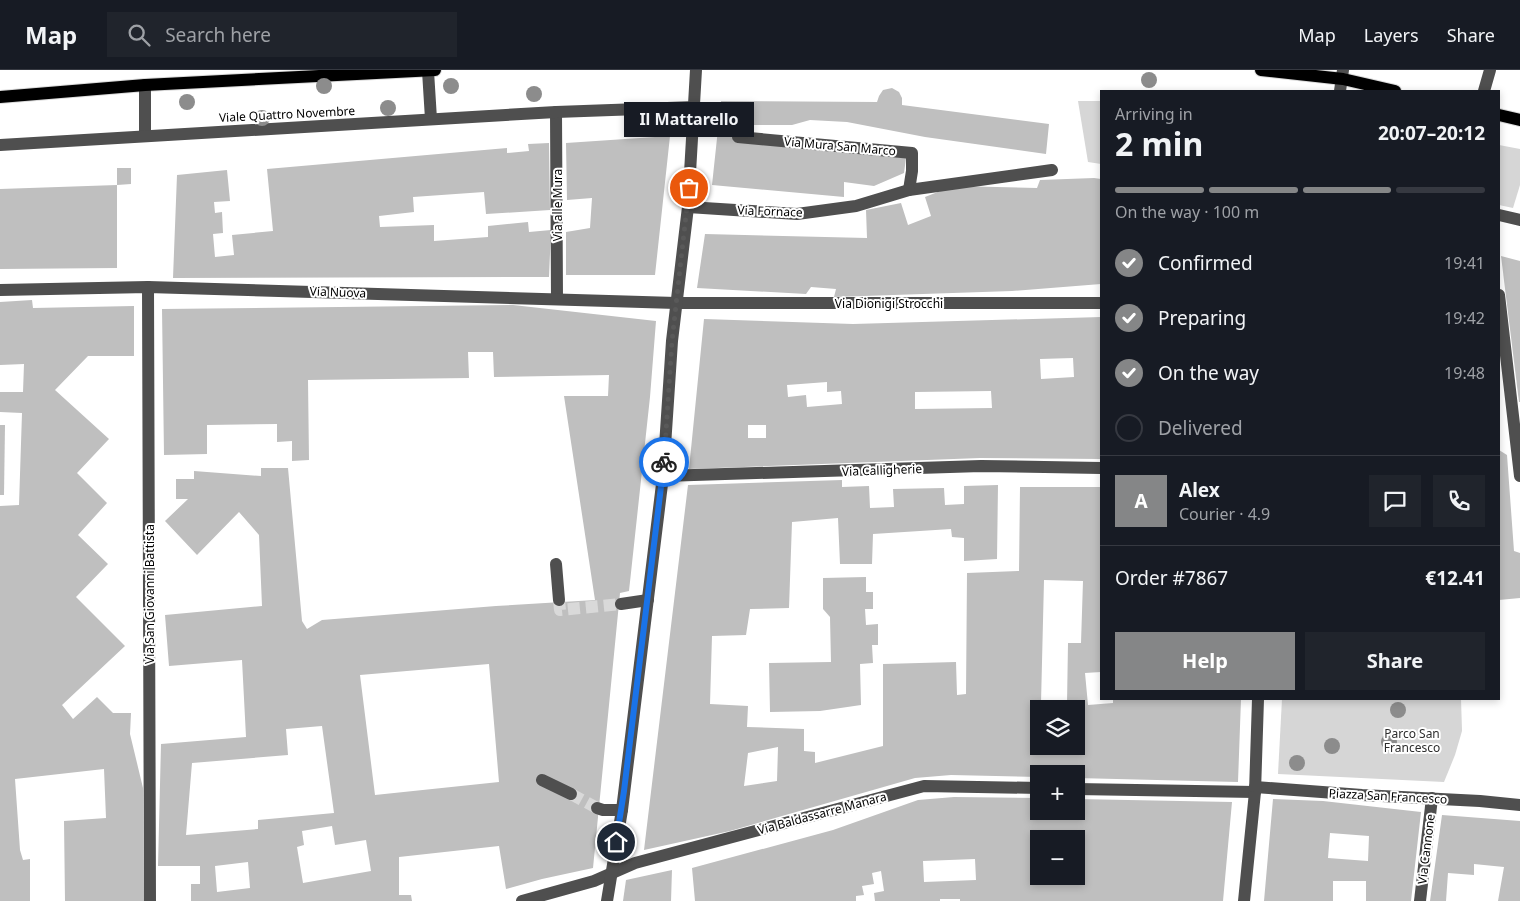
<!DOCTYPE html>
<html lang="en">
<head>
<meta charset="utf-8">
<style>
	body { margin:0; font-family:"Noto Sans",sans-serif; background:#20242c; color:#f1f3f6; height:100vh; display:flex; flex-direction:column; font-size:19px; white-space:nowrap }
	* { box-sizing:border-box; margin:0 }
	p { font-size:16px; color:#9ea1a6 }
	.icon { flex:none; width:28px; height:28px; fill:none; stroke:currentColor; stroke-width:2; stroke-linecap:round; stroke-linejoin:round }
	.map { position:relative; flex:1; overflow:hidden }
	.sheet { position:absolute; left:1100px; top:20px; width:400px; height:610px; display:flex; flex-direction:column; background:#171b24; border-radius:0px; box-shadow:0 2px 8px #0003 }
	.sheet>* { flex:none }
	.controls { position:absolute; left:1030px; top:630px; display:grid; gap:10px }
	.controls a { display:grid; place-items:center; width:55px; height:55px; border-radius:0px; background:#171b24; box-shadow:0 2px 8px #0003; font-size:25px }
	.pin { position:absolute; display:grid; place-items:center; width:42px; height:42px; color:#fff; margin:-21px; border:2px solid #fff; border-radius:50%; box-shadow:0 1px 5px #0007 }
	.courier { position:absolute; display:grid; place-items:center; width:50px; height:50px; margin:-25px; border:4px solid #1a73e8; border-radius:50%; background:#fff; color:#222; box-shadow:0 1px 6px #0007 }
	.bubble { position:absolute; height:35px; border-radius:0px; background:#171b24; box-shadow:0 2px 8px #0003; font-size:16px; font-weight:700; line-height:35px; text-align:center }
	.head em { font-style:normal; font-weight:700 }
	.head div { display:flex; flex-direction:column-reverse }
	.head { display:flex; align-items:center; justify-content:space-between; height:85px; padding:0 15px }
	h1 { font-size:32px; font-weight:700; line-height:38px }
	.bar { display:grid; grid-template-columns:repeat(4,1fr); gap:8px 5px; align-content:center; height:60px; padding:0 15px }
	.bar i { height:6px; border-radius:4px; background:#363941 }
	.bar .current { background:#858687 }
	.bar p { grid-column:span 4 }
	.line { display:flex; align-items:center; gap:12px; padding:0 15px; border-top:1px solid #363941 }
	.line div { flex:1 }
	.round { display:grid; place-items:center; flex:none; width:52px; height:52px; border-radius:0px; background:#20242c }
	ol { padding:0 15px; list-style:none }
	li { display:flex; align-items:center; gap:15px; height:55px }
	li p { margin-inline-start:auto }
	li .icon { padding:5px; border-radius:50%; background:#858687; color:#fff; stroke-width:4 }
	li:last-child { color:#9ea1a6 }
	li i { width:28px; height:28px; border:2px solid #363941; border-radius:50% }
	.cta { display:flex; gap:10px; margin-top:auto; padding:10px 15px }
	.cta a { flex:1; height:58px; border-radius:0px; background:#858687; color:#fff; font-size:20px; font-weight:700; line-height:58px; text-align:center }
	.cta a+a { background:#20242c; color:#f1f3f6 }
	header { display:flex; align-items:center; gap:30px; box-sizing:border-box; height:70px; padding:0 25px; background:#171b24; border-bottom:1px solid #363941 }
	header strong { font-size:24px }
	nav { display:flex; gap:28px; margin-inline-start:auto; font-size:18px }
	.search { width:350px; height:45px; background:#20242c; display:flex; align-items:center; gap:12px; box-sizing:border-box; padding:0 18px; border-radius:0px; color:#9ea1a6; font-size:19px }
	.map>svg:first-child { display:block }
</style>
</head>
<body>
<header>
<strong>Map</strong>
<div class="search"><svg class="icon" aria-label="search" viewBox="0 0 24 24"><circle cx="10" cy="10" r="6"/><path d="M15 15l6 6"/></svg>Search here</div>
<nav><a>Map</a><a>Layers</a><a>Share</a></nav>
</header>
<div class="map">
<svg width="1520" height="831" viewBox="0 0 1520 831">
	<rect width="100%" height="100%" fill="#fff"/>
	<g fill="#d6d6d6">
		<path d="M1078,31H1101V94L1088,92Z"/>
		<path d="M1499,75L1520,79V115L1513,138L1499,135Z"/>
		<path d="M1282,629H1461L1462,661L1455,685L1444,712L1278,704Z"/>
	</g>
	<g fill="#bfbfbf" fill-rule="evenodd">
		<path d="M892,18L899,22L902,28V35L1049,54L1046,84L925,67L847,52L810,50L792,55H733V71L906,88L904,103L874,116L844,112V127L712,115L721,31L877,32L879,26L883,20Z"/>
		<path d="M670,66L655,205H566V162L590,158L592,128L567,130L566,73Z"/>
		<path d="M549,73L550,140L486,144L484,122L413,127L414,142L379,146L380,157L434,155V171L488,167V156L528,152L529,162L551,160L549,207L173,208L177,105L227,100L230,131L214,132L215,143L222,142L223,163L213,164L215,187L234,185L232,165L273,161L267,99L507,78V83L529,81L528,74Z"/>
		<path d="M117,98H131V114L117,115Z"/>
		<path d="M1094,108L1101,109V214L1012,221L834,227L836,219L811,217L806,224L697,218L705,164L867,168L866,140L901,133L908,155L931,146L925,127L953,116L1037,118L1040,110Z"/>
		<path d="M117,115V198L0,199V119Z"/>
		<path d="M1501,186L1520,191V332H1519Z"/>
		<path d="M32,230L33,238L134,236V286H88L55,320L109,369L77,403L107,433L78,465L108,494L76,527L125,576L62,635L73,649L97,627L113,643H131L130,664L143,718L144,831H65L64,751L106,748L104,699L15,709L20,780L23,790L30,789V831H0V436L19,435L22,343L0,342V322H23L24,294L0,295V232Z"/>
		<path d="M513,235L656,251L650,327L629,521L620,523L593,798L542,809L506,819L499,776L399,787V825H411L412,831H191V814H200V796H158L161,674L246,667L242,590L169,596L165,545L262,536L259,465L239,442L197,485L165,451L188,429H176V409H194V401L261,406V398H288L302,551L307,559L322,550L496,536L595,530L564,326H608L609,305L494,307L493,282H468L469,308L308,310L309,390L292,391V371L277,372V354L207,355V384L164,385L162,239ZM489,594L499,712L375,725L360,605ZM322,656L334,743L258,750V759L186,765L192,693L288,685L286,659ZM332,756L335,775L366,770L371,801L303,813L297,777L304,775L302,761ZM248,792L250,818L217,822L215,796Z"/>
		<path d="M1101,247V389L980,388L689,399L704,249L853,254ZM1073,288L1074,307L1041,309L1040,289ZM827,312V322L841,321L842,334L807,337L806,325L788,327L787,315ZM991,321L992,338L915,339V322ZM748,355H766V368H748Z"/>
		<path d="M0,355H5L4,425H0Z"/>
		<path d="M1499,380L1507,385L1514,481L1520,483V528L1499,530Z"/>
		<path d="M842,410V417L869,416L870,438L894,437L893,419L944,418L945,435L964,434V416L998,415L997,489L964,491V468L952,467L951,459L873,464L872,494H840L838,448L792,452L789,538L750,539L746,565L712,566L710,634L748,636L747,657L804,659V681L815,682V693L883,676V594L956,592L957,625L966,624L967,503L1019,501L1020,417H1101V602L1085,603L1088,635L1113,633V629H1241L1238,712L1076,708V704H1039V707L951,705L915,708L730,761L644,780L688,415ZM1044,510L1083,511L1081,573H1068L1067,634L1041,633ZM1039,639H1076V676H1039ZM778,677L777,711L744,716L748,683Z"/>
		<path d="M866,507V522H873V539H865L866,555L878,554V575H872L873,593L860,594L861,635L820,641L770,642L769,593L831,592L830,547L823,539V508Z"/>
		<path d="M954,727L1039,728V741H1076V729L1232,732L1223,831H960V829H940V831H875L874,823L884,821L881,801L872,803L874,814L862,816L864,825L856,826V831H695L692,798L833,760L918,730ZM1039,769H1076V806H1039ZM975,789L976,810L924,812L923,791Z"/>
		<path d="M1273,729L1323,731L1421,742L1411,831H1366V811H1333V831H1264ZM1330,763L1369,766L1368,791L1328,788Z"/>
		<path d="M1442,745L1520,751V831H1498L1504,797L1474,794V805L1448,803L1446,831H1430Z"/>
		<path d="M672,800L671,831H623L626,810Z"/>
	</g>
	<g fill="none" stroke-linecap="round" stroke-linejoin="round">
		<g stroke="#d9d9d9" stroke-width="12" stroke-dasharray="12 6" stroke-linecap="butt">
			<path d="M559,530L560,540L621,534"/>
			<path d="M571,724L597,738"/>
		</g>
		<defs>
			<g id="major">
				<path d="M1261,0L1343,9L1395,21"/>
				<path d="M0,27L145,15L435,0"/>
				<path d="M1499,45L1520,50"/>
			</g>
		</defs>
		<use href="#major" stroke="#dbdbdb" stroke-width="14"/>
		<g stroke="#4f4f4f" stroke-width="12">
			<path d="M428,1L431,49"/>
			<path d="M145,15V66"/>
			<path d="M1340,21L1343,0"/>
			<path d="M1484,21L1490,0"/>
			<path d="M556,42L557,229"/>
			<path d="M738,67L912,83V101L909,120L1052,100"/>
			<path d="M0,75L556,42L695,37"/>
			<path d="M688,137L797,144L856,136L909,120"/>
			<path d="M1499,145L1520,150"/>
			<path d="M148,217L150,831"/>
			<path d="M0,220L148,217L676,233H1101"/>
			<path d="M1499,225L1520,406"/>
			<path d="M663,406L981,396L1101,398"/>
			<path d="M556,494L559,530"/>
			<path d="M621,534L648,530"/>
			<path d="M542,710L571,724"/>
			<path d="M1255,717L1362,725L1480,731L1520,735"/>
			<path d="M1076,719L1255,722"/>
			<path d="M597,738L603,740H622"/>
			<path d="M522,831L594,811L635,793L924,716L1039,718"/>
			<path d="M607,831L622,740L663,406L672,271L688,137L696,0"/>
			<path d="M1244,831L1255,722L1258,629"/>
			<path d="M1420,831L1432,728"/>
		</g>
		<use href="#major" stroke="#000" stroke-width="12"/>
	</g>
	<g fill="#8c8c8c">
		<circle cx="1149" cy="10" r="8"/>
		<circle cx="324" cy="16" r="8"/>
		<circle cx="451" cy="16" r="8"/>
		<circle cx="534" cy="24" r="8"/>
		<circle cx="187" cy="32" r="8"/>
		<circle cx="388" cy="38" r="8"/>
		<circle cx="262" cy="48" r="8"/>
		<circle cx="1398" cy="640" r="8"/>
		<circle cx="1389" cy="672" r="8"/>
		<circle cx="1332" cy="676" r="8"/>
		<circle cx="1297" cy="693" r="8"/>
	</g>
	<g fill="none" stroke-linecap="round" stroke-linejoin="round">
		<path stroke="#595959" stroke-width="5" stroke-dasharray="0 9" d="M664,392L672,271L689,118"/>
		<path stroke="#1a73e8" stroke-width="6" d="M616,772L624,721L664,392"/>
	</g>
	<g text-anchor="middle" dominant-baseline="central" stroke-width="4" stroke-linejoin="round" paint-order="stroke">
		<g font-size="12" fill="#000" stroke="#fff">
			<text transform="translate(287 44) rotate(-3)">Viale Quattro Novembre</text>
			<text transform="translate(840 76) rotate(5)">Via Mura San Marco</text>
			<text transform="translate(557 135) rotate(-90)">Via alle Mura</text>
			<text transform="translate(770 141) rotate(2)">Via Fornace</text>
			<text transform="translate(338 222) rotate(2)">Via Nuova</text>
			<text x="889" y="233">Via Dionigi Strocchi</text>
			<text transform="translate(882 400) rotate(-2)">Via Calligherie</text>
			<text transform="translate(149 524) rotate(-90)">Via San Giovanni Battista</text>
			<text transform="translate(1388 726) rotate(3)">Piazza San Francesco</text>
			<text transform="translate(822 743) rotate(-15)">Via Baldassarre Manara</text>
			<text transform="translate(1426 779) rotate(-83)">Via Cannone</text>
		</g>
		<g font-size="12" fill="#2d2d2d" stroke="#fff">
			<text x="1412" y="663">Parco San<tspan x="1412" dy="14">Francesco</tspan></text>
		</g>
	</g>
</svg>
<div class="controls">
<a><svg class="icon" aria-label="layers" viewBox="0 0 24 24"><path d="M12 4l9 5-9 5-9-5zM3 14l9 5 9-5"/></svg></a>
<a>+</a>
<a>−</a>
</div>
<div class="pin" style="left:689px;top:118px;background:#ea580c"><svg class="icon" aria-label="bag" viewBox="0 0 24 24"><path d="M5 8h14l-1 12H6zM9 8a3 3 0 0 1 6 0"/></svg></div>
<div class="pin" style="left:616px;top:772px;background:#1f2937"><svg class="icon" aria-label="home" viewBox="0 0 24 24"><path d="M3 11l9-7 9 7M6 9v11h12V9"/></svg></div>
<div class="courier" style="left:664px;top:392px"><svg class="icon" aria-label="bike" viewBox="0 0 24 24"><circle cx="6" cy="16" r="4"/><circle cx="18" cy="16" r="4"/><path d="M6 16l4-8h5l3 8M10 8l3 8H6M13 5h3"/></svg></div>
<div class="bubble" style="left:624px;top:32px;width:130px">Il Mattarello</div>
<section class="sheet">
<div class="head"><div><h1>2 min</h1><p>Arriving in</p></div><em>20:07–20:12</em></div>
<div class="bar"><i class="current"></i><i class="current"></i><i class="current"></i><i></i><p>On the way · 100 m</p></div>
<ol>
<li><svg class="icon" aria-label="check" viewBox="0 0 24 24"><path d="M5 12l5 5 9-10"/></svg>Confirmed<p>19:41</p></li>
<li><svg class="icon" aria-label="check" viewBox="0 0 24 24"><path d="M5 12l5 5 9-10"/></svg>Preparing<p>19:42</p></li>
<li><svg class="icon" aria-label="check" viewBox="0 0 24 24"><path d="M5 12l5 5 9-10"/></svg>On the way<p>19:48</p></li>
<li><i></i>Delivered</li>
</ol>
<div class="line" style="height:90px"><b class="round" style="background:#858687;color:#fff">A</b><div><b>Alex</b><p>Courier · 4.9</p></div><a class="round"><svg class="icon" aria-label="chat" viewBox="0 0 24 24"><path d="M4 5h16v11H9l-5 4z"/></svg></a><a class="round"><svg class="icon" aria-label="phone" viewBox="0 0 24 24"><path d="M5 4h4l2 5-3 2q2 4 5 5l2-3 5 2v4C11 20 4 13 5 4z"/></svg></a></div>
<div class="line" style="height:65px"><div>Order #7867</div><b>€12.41</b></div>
<div class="cta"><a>Help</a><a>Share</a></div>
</section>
</div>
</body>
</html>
